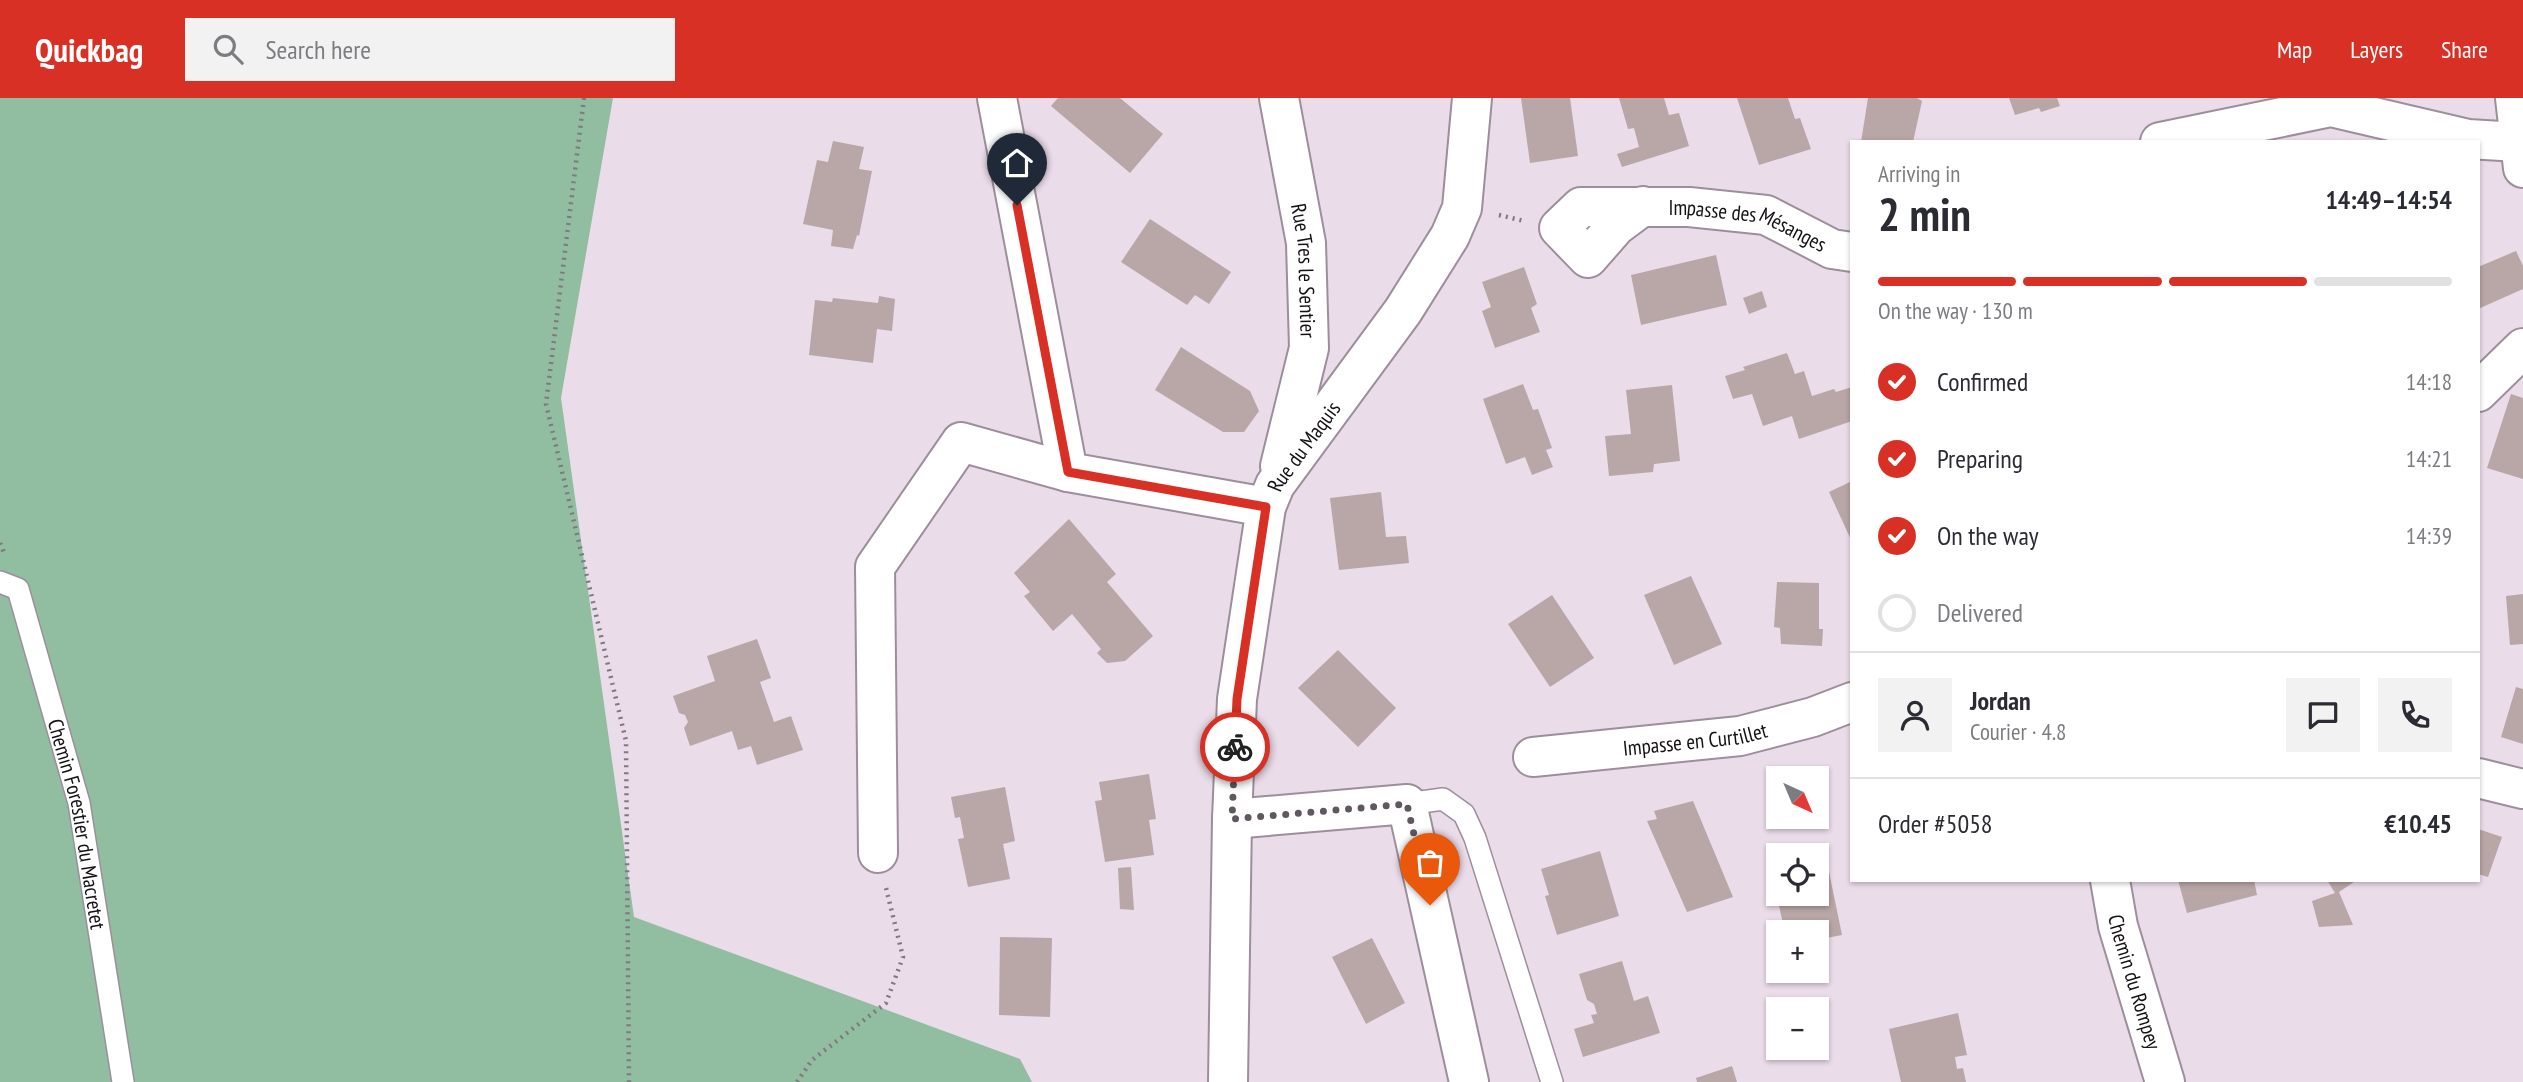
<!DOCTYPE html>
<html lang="en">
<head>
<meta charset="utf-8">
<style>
	body { margin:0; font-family:"PT Sans Narrow",sans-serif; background:#f2f2f3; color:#2b2b33; height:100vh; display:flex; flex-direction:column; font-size:26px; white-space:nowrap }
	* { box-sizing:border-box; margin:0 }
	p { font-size:23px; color:#7c7c81 }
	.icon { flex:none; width:38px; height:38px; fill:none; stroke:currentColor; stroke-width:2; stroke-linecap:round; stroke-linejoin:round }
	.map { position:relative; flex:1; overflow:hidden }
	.sheet { position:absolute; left:1850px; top:42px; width:630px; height:742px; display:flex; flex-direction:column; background:#fff; border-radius:0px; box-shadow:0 2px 5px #0004 }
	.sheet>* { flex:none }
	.needle { width:46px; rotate:136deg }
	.buttons { position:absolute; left:1766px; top:668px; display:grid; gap:14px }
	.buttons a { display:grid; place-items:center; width:63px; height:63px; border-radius:0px; background:#fff; box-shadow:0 2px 5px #0004; font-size:35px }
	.pin { position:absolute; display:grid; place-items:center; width:60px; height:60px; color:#fff; margin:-72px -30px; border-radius:50% 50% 50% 0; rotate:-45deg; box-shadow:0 0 7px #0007 }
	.pin .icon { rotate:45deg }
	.courier { position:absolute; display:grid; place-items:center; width:70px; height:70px; margin:-35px; border:5px solid #d93025; border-radius:50%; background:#fff; color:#222; box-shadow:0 2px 9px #0007 }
	.summary em { font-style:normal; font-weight:600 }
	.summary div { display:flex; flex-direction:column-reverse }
	.summary { display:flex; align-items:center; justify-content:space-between; height:119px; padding:0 28px }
	h1 { font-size:46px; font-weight:600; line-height:52px }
	.bar { display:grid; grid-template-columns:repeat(4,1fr); gap:10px 7px; align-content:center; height:84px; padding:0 28px }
	.bar i { height:9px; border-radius:5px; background:#e1e1e2 }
	.bar .on { background:#d93025 }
	.bar p { grid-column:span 4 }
	.line { display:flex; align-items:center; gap:18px; padding:0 28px; border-top:2px solid #e1e1e2 }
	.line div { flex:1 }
	.round { display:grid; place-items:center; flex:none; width:74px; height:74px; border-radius:0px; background:#f2f2f3 }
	ol { padding:0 28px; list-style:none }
	li { display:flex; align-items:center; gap:21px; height:77px }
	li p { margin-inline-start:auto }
	li .icon { padding:7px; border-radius:50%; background:#d93025; color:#fff; stroke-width:4 }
	li:last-child { color:#7c7c81 }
	li i { width:38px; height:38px; border:4px solid #e1e1e2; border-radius:50% }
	header { display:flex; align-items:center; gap:42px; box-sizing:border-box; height:98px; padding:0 35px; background:#d93025; color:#fff }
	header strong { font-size:33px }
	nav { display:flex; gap:38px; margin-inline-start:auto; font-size:24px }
	.search { width:490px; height:63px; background:#f2f2f3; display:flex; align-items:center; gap:18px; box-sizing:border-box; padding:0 24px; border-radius:0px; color:#7c7c81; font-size:26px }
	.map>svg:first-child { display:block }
</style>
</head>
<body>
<header>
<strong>Quickbag</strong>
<div class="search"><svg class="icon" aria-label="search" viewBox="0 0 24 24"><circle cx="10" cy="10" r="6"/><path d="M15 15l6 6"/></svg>Search here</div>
<nav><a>Map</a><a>Layers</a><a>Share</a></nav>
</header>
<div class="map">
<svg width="2523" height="984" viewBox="0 0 2523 984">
	<rect width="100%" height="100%" fill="#eadce9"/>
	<path fill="#91bea0" d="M0,0H613L561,300L634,819L1020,961L1032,984H0Z"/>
	<g fill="#b9a6a6">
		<path d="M1058,0H1120L1163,36L1130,75L1051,8Z"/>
		<path d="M1521,0H1570L1578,58L1530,65Z"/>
		<path d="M1619,0H1664L1669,17L1679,15L1689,48L1622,69L1617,56L1639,49L1634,30L1628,31Z"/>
		<path d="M1737,0H1788L1795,21L1800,20L1811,51L1759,67Z"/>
		<path d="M1868,0H1917L1922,3L1913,44H1861Z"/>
		<path d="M2009,0H2057L2060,8L2041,14L2039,10L2015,17Z"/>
		<path d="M833,43L864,49L859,71L872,73L859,138L857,137L853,151L831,148L833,132L803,126L817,62L828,64Z"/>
		<path d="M1150,121L1231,174L1209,206L1195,197L1187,207L1121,164Z"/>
		<path d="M2516,153L2523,168V191L2478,211V169Z"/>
		<path d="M1716,157L1727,207L1641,227L1631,177Z"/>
		<path d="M1524,169L1537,206L1531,210L1540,234L1495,250L1482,213L1491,209L1482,184Z"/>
		<path d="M1762,193L1767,209L1749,216L1743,200Z"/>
		<path d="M879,198L895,201L892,233L877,231L873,265L809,257L815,202L832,204L833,200L878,205Z"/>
		<path d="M1181,249L1250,293L1259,313L1244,334H1223L1155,292Z"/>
		<path d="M1787,255L1795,276L1804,273L1812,298L1834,291L1836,294L1852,289V323L1799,341L1792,318L1763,328L1752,296L1733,301L1725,278L1745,272L1743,269Z"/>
		<path d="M1523,286L1533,312L1538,311L1552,350L1546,352L1553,369L1532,377L1525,359L1506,366L1483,301Z"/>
		<path d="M1672,287L1680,363L1654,366L1653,374L1609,378L1605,338L1631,336L1626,292Z"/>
		<path d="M2511,296L2523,300V381L2487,370Z"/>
		<path d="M1852,383V444L1829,394Z"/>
		<path d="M1381,394L1386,439L1406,438L1409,465L1339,472L1330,400Z"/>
		<path d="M1069,421L1116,476L1107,484L1153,538L1125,563L1107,565L1097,555L1101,551L1072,516L1053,533L1024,498L1030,494L1014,475Z"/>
		<path d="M1691,478L1722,546L1674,567L1644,497Z"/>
		<path d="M1777,484L1819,485V531H1823L1822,548L1781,546L1780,530L1774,529Z"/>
		<path d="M2523,496V546L2510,547L2506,498Z"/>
		<path d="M1552,497L1594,560L1550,589L1508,526Z"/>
		<path d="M757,541L771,580L760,584L774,624L791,618L803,652L757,667L751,648L738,652L732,633L690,648L684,630L688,624L685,617L679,615L673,598L715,583L707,558Z"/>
		<path d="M1338,552L1396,610L1358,649L1298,590Z"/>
		<path d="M2516,589L2523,591V646L2501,639Z"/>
		<path d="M1149,676L1156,721L1149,722L1154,757L1105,764L1095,703L1102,702L1099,684Z"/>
		<path d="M1005,689L1015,743L1003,746L1010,781L968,789L958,741L964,740L960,719L955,720L951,699Z"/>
		<path d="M1693,703L1733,799L1687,814L1647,723L1657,721L1654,713Z"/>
		<path d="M2478,731L2502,739L2488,779L2478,776Z"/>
		<path d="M1600,753L1619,818L1557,837L1545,798L1549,797L1541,771Z"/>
		<path d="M1131,769L1134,812L1120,811L1118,770Z"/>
		<path d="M1828,769L1842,837L1816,842V835H1785L1778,803L1787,801L1786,796H1816V772Z"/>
		<path d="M2178,782H2254L2257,797L2187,815Z"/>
		<path d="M2327,782H2357L2339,794L2353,827L2319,829L2312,803L2335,795Z"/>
		<path d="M1000,839L1052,840L1050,919L999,917Z"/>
		<path d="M1372,840L1405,905L1366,926L1332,859Z"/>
		<path d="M1622,863L1634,903L1648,898L1660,935L1583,959L1574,931L1594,925L1591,917L1597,916L1594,906L1587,902L1579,876Z"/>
		<path d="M1958,915L1967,957L1955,959L1957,971L1963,970L1966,984H1901L1889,931Z"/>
		<path d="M1732,968L1737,984H1697L1696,980Z"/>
	</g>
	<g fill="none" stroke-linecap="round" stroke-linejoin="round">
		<defs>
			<g id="service">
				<path id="s1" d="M0,484L18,491L79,705L123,984"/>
				<path d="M1407,706L1443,701L1464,716L1475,740L1552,984"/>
			</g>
			<g id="minor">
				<path d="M997,0L1068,374L1266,409"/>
				<path id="s2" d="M1279,0L1306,145L1309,250L1280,368"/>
				<path d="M2160,44L2331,9L2468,41L2519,44"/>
				<path id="s3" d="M1643,108L1616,128L1588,160L1559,130L1581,109H1689L1766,117L1832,151L1852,154"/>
				<path d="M2478,294L2523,250"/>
				<path id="s4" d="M1533,659L1740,638L1813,619L1852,604"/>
				<path d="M2478,680L2523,691"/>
				<path d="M1232,721L1407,706L1469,984"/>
				<path d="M878,755L875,469L961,344L1068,374"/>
				<path id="s5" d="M2110,782L2118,828L2165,984"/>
				<path id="s6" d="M1228,984L1232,721L1237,601L1266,409L1275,387L1403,213L1450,138L1462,110L1472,0"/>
			</g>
			<path id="secondary" d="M2515,0L2523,70"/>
		</defs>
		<use href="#service" stroke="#9c8f9b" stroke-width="24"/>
		<use href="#minor" stroke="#9c8f9b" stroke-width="42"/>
		<use href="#secondary" stroke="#9c8f9b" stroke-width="42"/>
		<g stroke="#817880" stroke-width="4.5" stroke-dasharray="2 5" stroke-linecap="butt">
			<path d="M584,0L546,306L626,643L629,984"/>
			<path d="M1499,117L1524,123"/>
			<path d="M0,445L5,457"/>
			<path d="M797,984L812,962L886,905L903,859L886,790"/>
		</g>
		<use href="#service" stroke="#fff" stroke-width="21"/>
		<use href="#minor" stroke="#fff" stroke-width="38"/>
		<use href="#secondary" stroke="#fff" stroke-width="38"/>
	</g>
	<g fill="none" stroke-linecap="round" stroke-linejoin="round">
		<path stroke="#60585f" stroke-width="7" stroke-dasharray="0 12.6" d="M1235,649L1232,721L1407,706L1430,807"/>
		<path stroke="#d93025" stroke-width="9" d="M1017,107L1068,374L1266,409L1237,601L1235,649"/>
	</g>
	<g text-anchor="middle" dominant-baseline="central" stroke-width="6" stroke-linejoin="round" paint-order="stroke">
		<g font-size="21" fill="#151115" stroke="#fff">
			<text stroke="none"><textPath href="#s3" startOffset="318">Impasse des Mésanges</textPath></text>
			<text stroke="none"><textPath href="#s2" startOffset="175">Rue Tres le Sentier</textPath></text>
			<text stroke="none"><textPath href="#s6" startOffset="649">Rue du Maquis</textPath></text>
			<text stroke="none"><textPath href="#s4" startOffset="163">Impasse en Curtillet</textPath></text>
			<text stroke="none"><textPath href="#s1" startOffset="262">Chemin Forestier du Macretet</textPath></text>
			<text stroke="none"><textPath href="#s5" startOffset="105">Chemin du Rompey</textPath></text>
		</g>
	</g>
</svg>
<div class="buttons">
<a><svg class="needle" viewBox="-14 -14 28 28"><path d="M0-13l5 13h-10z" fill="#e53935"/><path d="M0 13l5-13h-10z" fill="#7c7c81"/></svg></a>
<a><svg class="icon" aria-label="locate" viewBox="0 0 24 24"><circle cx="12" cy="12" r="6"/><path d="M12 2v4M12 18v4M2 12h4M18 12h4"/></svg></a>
<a>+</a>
<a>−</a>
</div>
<div class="pin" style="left:1430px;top:807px;background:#ea580c"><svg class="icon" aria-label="bag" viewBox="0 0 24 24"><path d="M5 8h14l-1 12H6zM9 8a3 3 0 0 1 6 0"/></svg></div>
<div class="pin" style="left:1017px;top:107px;background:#1f2937"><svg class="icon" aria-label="home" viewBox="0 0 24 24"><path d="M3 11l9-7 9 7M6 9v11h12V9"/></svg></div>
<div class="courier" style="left:1235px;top:649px"><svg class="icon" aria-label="bike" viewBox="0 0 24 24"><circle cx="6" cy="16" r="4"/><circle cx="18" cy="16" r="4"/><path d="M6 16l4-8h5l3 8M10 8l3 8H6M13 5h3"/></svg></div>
<section class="sheet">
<div class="summary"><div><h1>2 min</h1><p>Arriving in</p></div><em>14:49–14:54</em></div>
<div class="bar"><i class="on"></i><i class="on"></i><i class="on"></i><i></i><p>On the way · 130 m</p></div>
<ol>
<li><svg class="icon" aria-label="check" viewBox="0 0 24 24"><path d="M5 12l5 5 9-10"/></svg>Confirmed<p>14:18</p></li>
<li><svg class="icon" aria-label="check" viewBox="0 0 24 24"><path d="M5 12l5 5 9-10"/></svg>Preparing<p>14:21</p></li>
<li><svg class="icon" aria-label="check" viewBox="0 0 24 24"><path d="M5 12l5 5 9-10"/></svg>On the way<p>14:39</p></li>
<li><i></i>Delivered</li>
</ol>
<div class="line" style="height:126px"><a class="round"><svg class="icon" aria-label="person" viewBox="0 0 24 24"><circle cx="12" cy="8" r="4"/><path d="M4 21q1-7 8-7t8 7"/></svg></a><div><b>Jordan</b><p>Courier · 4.8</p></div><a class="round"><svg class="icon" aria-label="chat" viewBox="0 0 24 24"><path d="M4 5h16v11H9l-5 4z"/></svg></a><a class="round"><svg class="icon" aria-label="phone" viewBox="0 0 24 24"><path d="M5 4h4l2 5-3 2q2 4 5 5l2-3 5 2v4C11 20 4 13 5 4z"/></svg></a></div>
<div class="line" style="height:91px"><div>Order #5058</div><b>€10.45</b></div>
</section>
</div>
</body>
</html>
